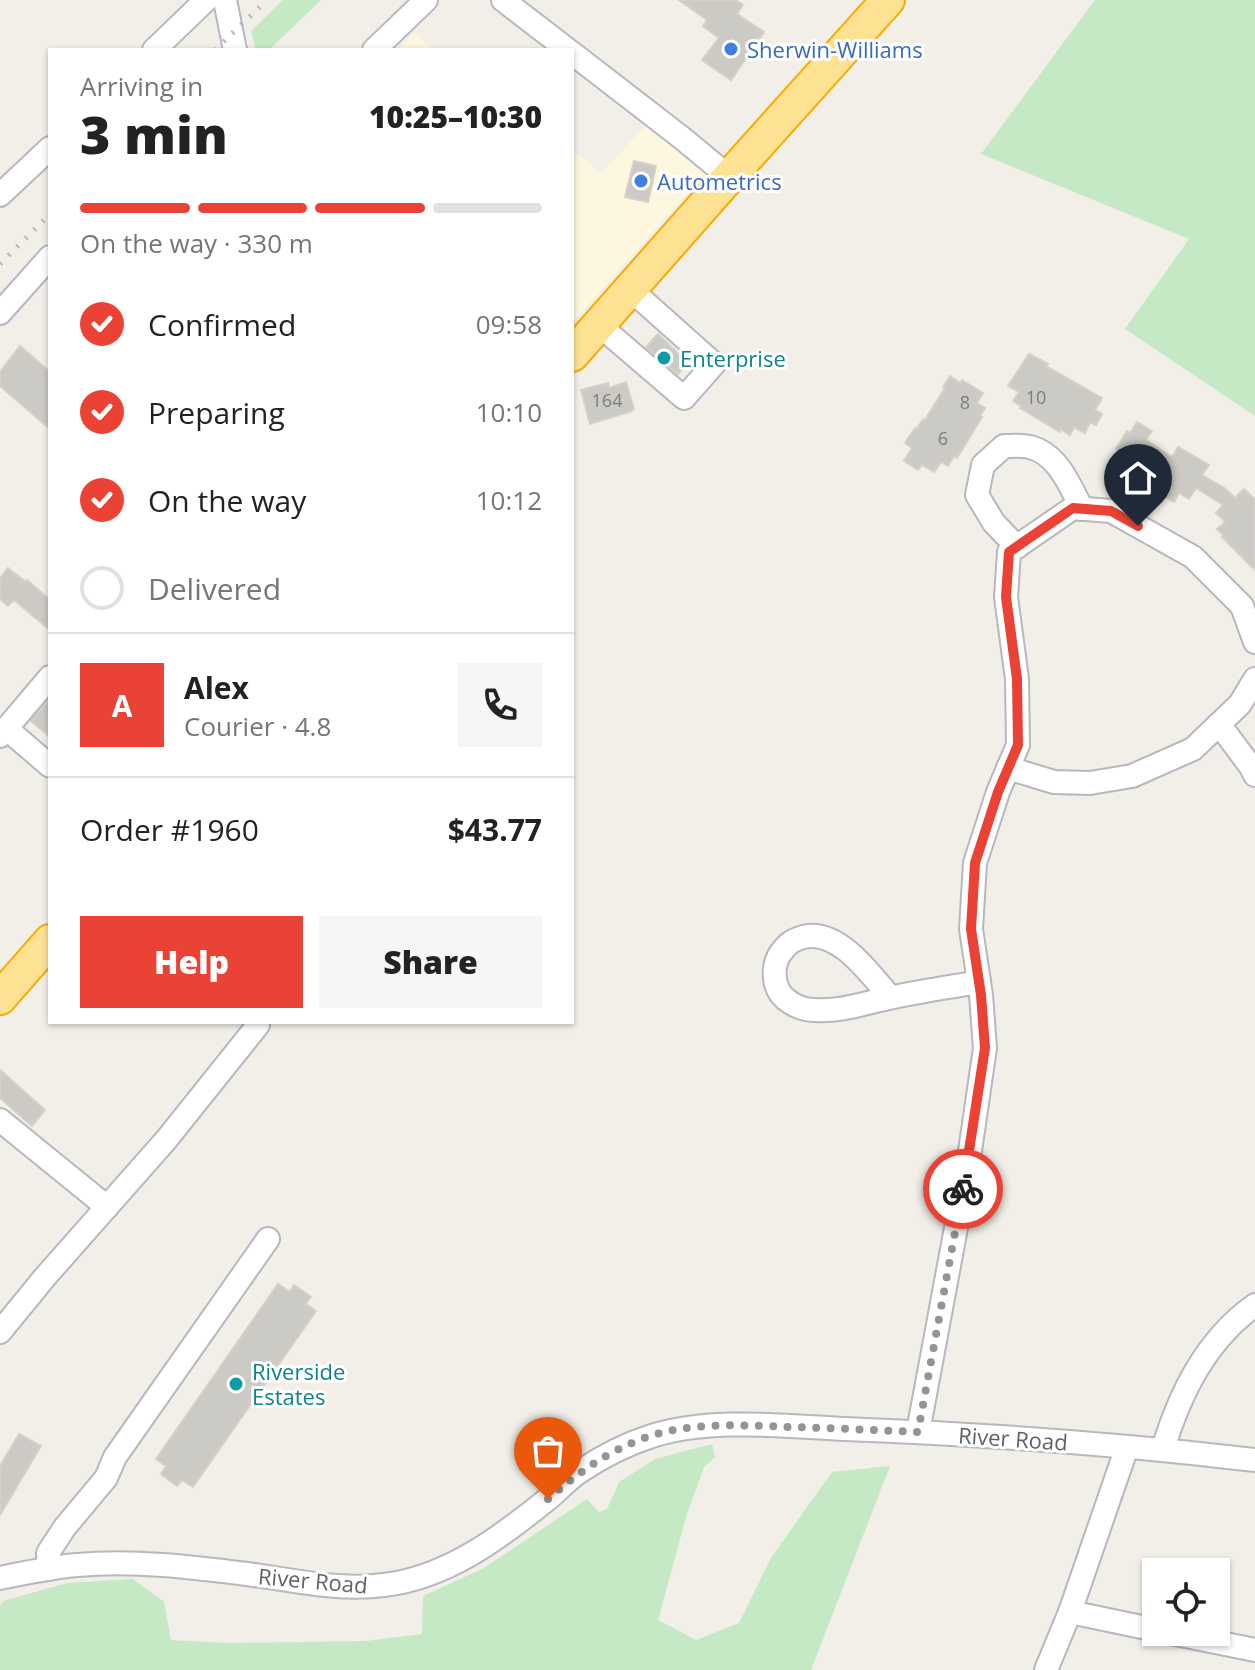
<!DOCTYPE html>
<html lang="en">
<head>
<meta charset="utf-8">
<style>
	body { margin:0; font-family:"Open Sans",sans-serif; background:#f6f6f6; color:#222; height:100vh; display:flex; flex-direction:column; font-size:30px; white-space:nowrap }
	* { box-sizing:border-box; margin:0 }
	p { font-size:26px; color:#767676 }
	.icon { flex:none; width:44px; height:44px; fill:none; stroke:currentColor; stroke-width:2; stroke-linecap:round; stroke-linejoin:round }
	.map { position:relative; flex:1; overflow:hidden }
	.sheet { position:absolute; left:48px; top:48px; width:526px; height:976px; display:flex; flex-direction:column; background:#fff; border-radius:0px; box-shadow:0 2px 6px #0004 }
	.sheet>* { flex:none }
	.buttons { position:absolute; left:1142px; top:1558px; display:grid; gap:16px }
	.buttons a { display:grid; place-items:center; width:88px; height:88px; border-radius:0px; background:#fff; box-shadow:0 2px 6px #0004; font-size:40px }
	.pin { position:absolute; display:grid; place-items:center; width:68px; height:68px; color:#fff; margin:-82px -34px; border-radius:50% 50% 50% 0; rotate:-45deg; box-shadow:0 0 8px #0007 }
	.pin .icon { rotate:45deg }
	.courier { position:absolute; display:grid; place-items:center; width:80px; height:80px; margin:-40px; border:6px solid #ea4335; border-radius:50%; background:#fff; color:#222; box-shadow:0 2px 10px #0007 }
	.head em { font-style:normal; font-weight:800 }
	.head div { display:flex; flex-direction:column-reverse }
	.head { display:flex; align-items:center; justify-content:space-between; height:136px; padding:0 32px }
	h1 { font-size:52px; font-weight:800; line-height:60px }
	.bar { display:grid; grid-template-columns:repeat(4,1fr); gap:12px 8px; align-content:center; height:96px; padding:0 32px }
	.bar i { height:10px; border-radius:6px; background:#e0e0e0 }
	.bar .active { background:#ea4335 }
	.bar p { grid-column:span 4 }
	.line { display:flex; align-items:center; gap:20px; padding:0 32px; border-top:2px solid #e0e0e0 }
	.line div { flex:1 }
	.round { display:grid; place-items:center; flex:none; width:84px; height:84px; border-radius:0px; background:#f6f6f6 }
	ol { padding:0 32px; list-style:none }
	li { display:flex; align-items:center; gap:24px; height:88px }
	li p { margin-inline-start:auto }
	li .icon { padding:8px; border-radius:50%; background:#ea4335; color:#fff; stroke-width:4 }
	li:last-child { color:#767676 }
	li i { width:44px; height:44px; border:4px solid #e0e0e0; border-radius:50% }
	.action { display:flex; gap:16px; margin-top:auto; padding:16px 32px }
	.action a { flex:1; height:92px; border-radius:0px; background:#ea4335; color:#fff; font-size:32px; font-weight:800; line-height:92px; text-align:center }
	.action a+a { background:#f6f6f6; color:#222 }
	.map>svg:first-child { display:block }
</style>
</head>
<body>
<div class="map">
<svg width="1255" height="1670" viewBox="0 0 1255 1670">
	<rect width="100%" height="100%" fill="#f1efe8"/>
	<g fill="#fef7e0">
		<path d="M415,32L433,50H398Z"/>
		<path d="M649,122L710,168L572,323V149L601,174Z"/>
	</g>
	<g fill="#c5e8c5">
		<path d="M283,0H321L269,50H256L251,31Z"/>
		<path d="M1095,0H1255V416L1125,329L1189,239L981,154Z"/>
		<path d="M712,1444L715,1457L704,1467L686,1517L658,1620L696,1640L739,1623L771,1558L832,1472L890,1466L811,1670H0V1606L3,1601L67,1583L133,1579L164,1602L171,1640L230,1643L366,1641L422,1634L423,1596L484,1568L587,1499L599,1512L607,1509L619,1482L655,1459Z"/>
	</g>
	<g fill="#cccac5" stroke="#d6d1c6" stroke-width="2">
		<path d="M679,0H736L743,5L737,14L764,32L731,80L702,60L719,38L703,26L707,20Z"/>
		<path d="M634,161L656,166L648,202L625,197Z"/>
		<path d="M658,334L688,363L678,374L646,347Z"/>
		<path d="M20,346L50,372V429L0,386V372Z"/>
		<path d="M1029,354L1048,364L1046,366L1102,398L1095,410L1102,414L1096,425L1090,422L1085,433L1074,427L1070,435L1060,429V432L1020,408L1021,406L1013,401L1019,392L1008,386Z"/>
		<path d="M950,376L960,383L962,380L983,393L977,403L985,408L980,416L982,417L957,458L954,456L948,466L941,462L934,472L922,465L918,470L904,461L912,448L905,443L915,428L917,429L923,419L925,420L945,388L943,387Z"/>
		<path d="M626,382L634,409H632V411L590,424L581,390L608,383L609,388Z"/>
		<path d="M1137,422L1152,431L1146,440L1172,457L1178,447L1189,453L1209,465L1202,475L1226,489L1235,498L1244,489L1255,499V570L1222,537L1224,536L1217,529L1225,522L1216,513L1223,505L1196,488L1189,499L1179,493L1174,502L1164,496L1163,497L1125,473L1127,470L1119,464L1125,454L1116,449L1127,431L1130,433Z"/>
		<path d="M8,568L26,582L27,580L50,600V630L14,600L8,606L0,599V578Z"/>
		<path d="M50,699V737L31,721Z"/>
		<path d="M0,1070L45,1110L32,1126L0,1098Z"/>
		<path d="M278,1284L290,1292L294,1285L311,1297L306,1304L316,1311L193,1487L182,1480L177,1486L161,1474L166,1466L156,1459Z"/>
		<path d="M19,1434L41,1446L0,1515V1466Z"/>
	</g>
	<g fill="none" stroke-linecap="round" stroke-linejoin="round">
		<defs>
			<g id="minor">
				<path d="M225,0L235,50"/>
				<path d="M503,0L568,50"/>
				<path d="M154,50L206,0"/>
				<path d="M374,50L426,0"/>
				<path d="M572,53L682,138L729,177"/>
				<path d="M0,195L50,148"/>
				<path d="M0,313L50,257"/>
				<path d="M599,325L684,398L714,364L630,289"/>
				<path d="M1017,547L994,523L977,495L983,465L1004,446C1012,446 1022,445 1030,447C1058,454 1070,486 1082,509"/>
				<path d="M1219,724L1251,767L1255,775"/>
				<path d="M7,729L50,766"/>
				<path d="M0,736L50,677"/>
				<path d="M1008,768L1054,782L1090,783L1132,776L1193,749L1240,704L1255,679"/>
				<path d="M890,997C870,974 838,928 803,937C794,940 789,942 783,950C775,959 773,972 776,984C780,1000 799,1010 815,1010C841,1012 868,1002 894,997C922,991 950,987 979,982"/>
				<path d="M0,1120L107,1207"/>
				<path d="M0,1332L45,1277L166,1140L258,1025"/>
				<path d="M918,1432L969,1158L985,1048L981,995L971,929L975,863L998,792L1018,745L1017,679L1006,597L1009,552L1073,508L1111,511L1193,557L1242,606L1255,642"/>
				<path d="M1163,1449C1180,1393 1206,1340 1255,1305"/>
				<path d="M49,1569L48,1553L65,1527L106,1478L115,1457L268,1239"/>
				<path d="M0,1578C25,1573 52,1567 77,1565C134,1560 191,1567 247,1574C292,1580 338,1591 384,1585C445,1578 497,1540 544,1502C556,1493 566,1481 579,1472C600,1458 624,1445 649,1437C708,1417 782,1426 844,1429C981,1434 1118,1444 1255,1460"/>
				<path d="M1070,1612L1156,1630"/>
				<path d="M1166,1632L1255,1650"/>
				<path d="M1046,1670L1070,1612L1127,1447"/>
			</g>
			<g id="highway">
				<path d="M572,355L729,177L888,0"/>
				<path d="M0,998L50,941"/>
			</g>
		</defs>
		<use href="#minor" stroke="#b5b8bc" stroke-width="26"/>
		<use href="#highway" stroke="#f9ab00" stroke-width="36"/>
		<use href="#minor" stroke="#fff" stroke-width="22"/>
		<use href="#highway" stroke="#fde293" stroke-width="32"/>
		<g stroke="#b6b7b8" stroke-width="5" stroke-dasharray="2 10" stroke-linecap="butt">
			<path d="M215,50L267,0"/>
			<path d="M0,264L50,214"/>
		</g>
	</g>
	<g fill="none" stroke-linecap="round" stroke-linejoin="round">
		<path stroke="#929495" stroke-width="8" stroke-dasharray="0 14.4" d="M548,1499C579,1472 608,1451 647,1437C691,1422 742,1425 788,1427C831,1428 875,1430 918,1432L963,1189"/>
		<path stroke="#ea4335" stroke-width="10" d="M963,1189L985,1048L981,995L971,929L975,863L998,792L1018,745L1017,679L1006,597L1009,552L1073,508L1111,511L1138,526"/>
	</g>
	<g fill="#3f7fe0" stroke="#fff" stroke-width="3">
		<circle cx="731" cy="49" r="8"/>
		<circle cx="641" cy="181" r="8"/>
	</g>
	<g fill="#0f9aa8" stroke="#fff" stroke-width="3">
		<circle cx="664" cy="358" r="8"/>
		<circle cx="236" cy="1384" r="8"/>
	</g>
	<g text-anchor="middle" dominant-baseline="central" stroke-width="6" stroke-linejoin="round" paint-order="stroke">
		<g font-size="18" fill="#7a7d7f">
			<text x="1036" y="397">10</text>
			<text x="607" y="400">164</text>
			<text x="965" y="402">8</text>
			<text x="943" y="438">6</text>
		</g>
		<g font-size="22" fill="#366cbe" stroke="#fff" text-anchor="start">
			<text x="747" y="49">Sherwin-Williams</text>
			<text x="657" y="181">Autometrics</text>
		</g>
		<g font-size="22" fill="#0d838f" stroke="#fff" text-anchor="start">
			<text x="680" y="358">Enterprise</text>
			<text x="252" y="1371">Riverside<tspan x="252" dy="25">Estates</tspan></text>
		</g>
		<g font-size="22" fill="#5f6368" stroke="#fff">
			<text transform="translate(1013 1438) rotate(4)">River Road</text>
			<text transform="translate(313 1580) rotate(5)">River Road</text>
		</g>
	</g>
</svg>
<div class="buttons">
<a><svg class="icon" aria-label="locate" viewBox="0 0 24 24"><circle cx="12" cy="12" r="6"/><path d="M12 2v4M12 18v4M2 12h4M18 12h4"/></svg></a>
</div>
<div class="pin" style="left:548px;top:1499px;background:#ea580c"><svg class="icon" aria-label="bag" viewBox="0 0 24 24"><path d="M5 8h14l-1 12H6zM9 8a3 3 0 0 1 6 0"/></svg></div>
<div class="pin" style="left:1138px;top:526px;background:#1f2937"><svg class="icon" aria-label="home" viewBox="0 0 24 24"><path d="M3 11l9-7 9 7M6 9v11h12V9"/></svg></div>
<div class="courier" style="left:963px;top:1189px"><svg class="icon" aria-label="bike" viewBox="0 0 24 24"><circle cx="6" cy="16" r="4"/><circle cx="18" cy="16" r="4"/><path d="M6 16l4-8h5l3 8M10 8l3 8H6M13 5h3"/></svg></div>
<section class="sheet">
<div class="head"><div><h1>3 min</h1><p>Arriving in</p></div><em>10:25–10:30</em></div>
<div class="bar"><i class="active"></i><i class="active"></i><i class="active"></i><i></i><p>On the way · 330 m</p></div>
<ol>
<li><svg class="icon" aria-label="check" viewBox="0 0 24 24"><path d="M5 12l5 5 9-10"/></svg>Confirmed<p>09:58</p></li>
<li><svg class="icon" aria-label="check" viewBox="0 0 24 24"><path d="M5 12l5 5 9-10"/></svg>Preparing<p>10:10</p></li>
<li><svg class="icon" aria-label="check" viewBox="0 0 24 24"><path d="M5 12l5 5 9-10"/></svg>On the way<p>10:12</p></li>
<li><i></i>Delivered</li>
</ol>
<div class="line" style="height:144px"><b class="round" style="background:#ea4335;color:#fff">A</b><div><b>Alex</b><p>Courier · 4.8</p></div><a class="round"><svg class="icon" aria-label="phone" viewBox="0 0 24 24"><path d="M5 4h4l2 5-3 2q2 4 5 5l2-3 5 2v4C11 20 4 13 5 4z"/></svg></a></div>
<div class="line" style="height:104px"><div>Order #1960</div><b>$43.77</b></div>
<div class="action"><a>Help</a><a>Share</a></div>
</section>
</div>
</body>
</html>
